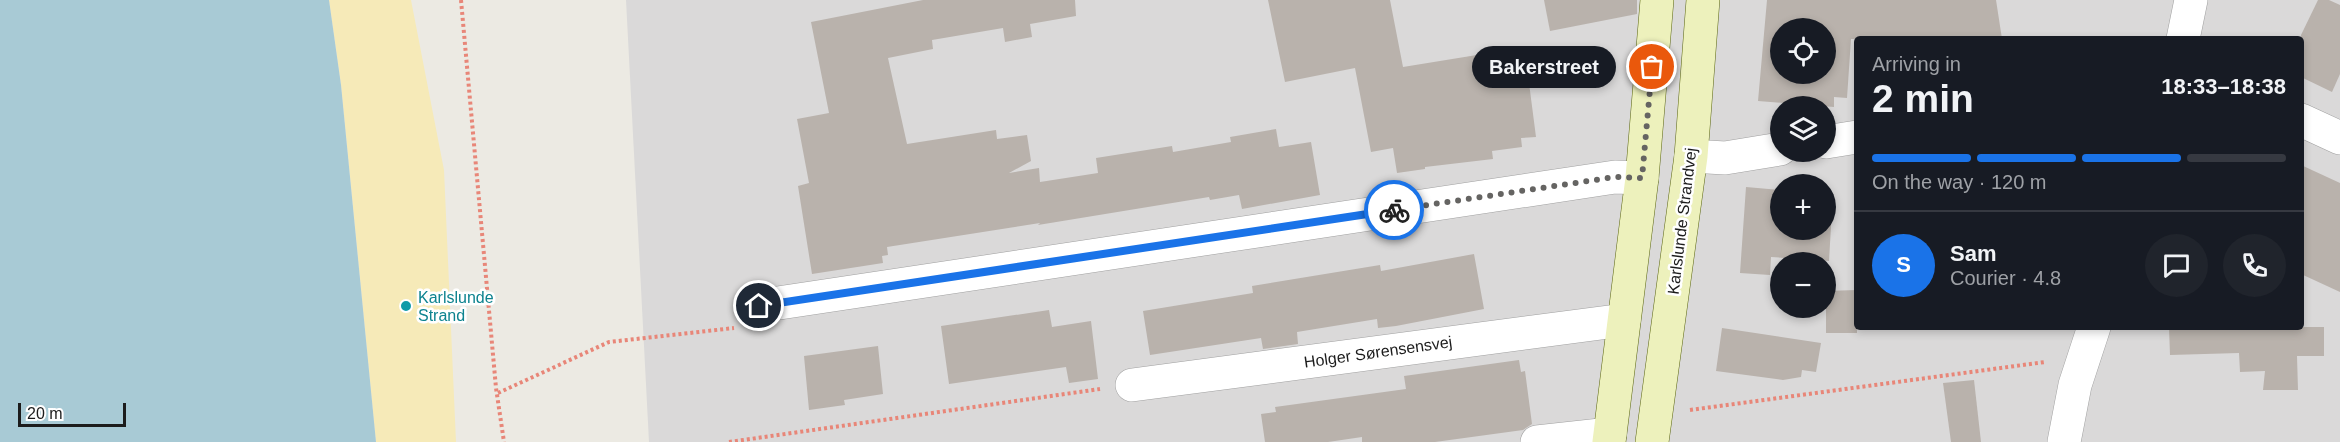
<!DOCTYPE html>
<html lang="en">
<head>
<meta charset="utf-8">
<style>
	body { margin:0; font-family:Arial,sans-serif; background:#20242c; color:#f1f3f6; height:100vh; display:flex; flex-direction:column; font-size:22px; white-space:nowrap }
	* { box-sizing:border-box; margin:0 }
	p { font-size:20px; color:#9ea1a6 }
	.icon { flex:none; width:33px; height:33px; fill:none; stroke:currentColor; stroke-width:2; stroke-linecap:round; stroke-linejoin:round }
	.map { position:relative; flex:1; overflow:hidden }
	.side { position:absolute; left:1854px; top:36px; width:450px; height:294px; display:flex; flex-direction:column; background:#171b24; border-radius:6px; box-shadow:0 3px 9px #0003 }
	.side>* { flex:none }
	.tools { position:absolute; left:1770px; top:18px; display:grid; gap:12px }
	.tools a { display:grid; place-items:center; width:66px; height:66px; border-radius:50%; background:#171b24; box-shadow:0 3px 9px #0003; font-size:30px }
	.scale { position:absolute; left:18px; bottom:15px; width:108px; box-sizing:border-box; padding-left:6px; border:3px solid #1c1c1c; border-top:0; font-size:16px; line-height:21px; white-space:nowrap; color:#1c1c1c; -webkit-text-stroke:4px #fff; paint-order:stroke }
	.pin { position:absolute; display:grid; place-items:center; width:51px; height:51px; color:#fff; margin:-26px; border:3px solid #fff; border-radius:50%; box-shadow:0 2px 6px #0007 }
	.courier { position:absolute; display:grid; place-items:center; width:60px; height:60px; margin:-30px; border:4px solid #1a73e8; border-radius:50%; background:#fff; color:#222; box-shadow:0 2px 8px #0007 }
	.bubble { position:absolute; height:42px; border-radius:21px; background:#171b24; box-shadow:0 3px 9px #0003; font-size:20px; font-weight:600; line-height:42px; text-align:center }
	.overview em { font-style:normal; font-weight:600 }
	.overview div { display:flex; flex-direction:column-reverse }
	.overview { display:flex; align-items:center; justify-content:space-between; height:102px; padding:0 18px }
	h1 { font-size:39px; font-weight:600; line-height:45px }
	.bar { display:grid; grid-template-columns:repeat(4,1fr); gap:9px 6px; align-content:center; height:72px; padding:0 18px }
	.bar i { height:8px; border-radius:4px; background:#363941 }
	.bar .on { background:#1a73e8 }
	.bar p { grid-column:span 4 }
	.line { display:flex; align-items:center; gap:15px; padding:0 18px; border-top:2px solid #363941 }
	.line div { flex:1 }
	.round { display:grid; place-items:center; flex:none; width:63px; height:63px; border-radius:32px; background:#20242c }
	.map>svg:first-child { display:block }
</style>
</head>
<body>
<div class="map">
<svg width="2340" height="442" viewBox="0 0 2340 442">
	<rect width="100%" height="100%" fill="#eceae3"/>
	<path fill="#dad9d9" fill-rule="evenodd" d="M626,0H2340V442H649ZM1780,28H1826V74H1780ZM1857,39H2301V327H1857ZM1780,106H1826V152H1780ZM1780,184H1826V230H1780ZM1780,262H1826V308H1780Z"/>
	<path fill="#f6eab8" d="M329,0H411L444,170L456,442H376L341,85Z"/>
	<path fill="#a8cad5" d="M0,0H329L341,85L376,442H0Z"/>
	<g fill="#b9b2ac" fill-rule="evenodd">
		<path d="M923,0H1075L1076,16L1030,24L1032,37L1005,42L1003,28L932,40L933,49L888,58L907,144L996,130L997,139L1027,135L1031,161L1009,173L1039,168L1040,182L1098,173L1096,158L1172,146L1173,152L1231,142L1230,137L1276,129L1279,147L1311,142L1320,195L1242,209L1239,195L1210,200L1209,197L1038,225L1040,223L887,247L888,255L882,256L883,263L812,274L798,186L809,183L797,119L829,113L811,22Z"/>
		<path d="M1268,0H1390L1403,67L1483,54L1488,87L1529,83L1536,137L1521,138L1522,147L1492,151L1493,159L1425,167V169L1397,173L1393,148L1371,152L1355,68L1285,82Z"/>
		<path d="M1544,0H1637V14L1550,31Z"/>
		<path d="M1767,0H1996L2002,39H1851L1847,98L1834,97V107L1758,101ZM1780,28H1826V74H1780Z"/>
		<path d="M2318,0H2329L2340,5V74L2332,92L2301,77V35Z"/>
		<path d="M2301,165L2340,183V292L2301,274Z"/>
		<path d="M1746,187L1780,190V230H1826V193H1833L1829,261L1771,257L1770,275L1740,273Z"/>
		<path d="M1474,254L1484,309L1396,326L1378,328L1377,319L1297,332L1298,344L1263,349L1261,338L1150,355L1143,311L1253,293L1252,286L1380,265L1381,271Z"/>
		<path d="M1857,290V333H1826V291Z"/>
		<path d="M1049,310L1052,327L1091,321L1098,379L1069,383L1066,367L949,384L941,326Z"/>
		<path d="M2169,327H2324V356H2297L2298,390H2263L2265,371L2240,372L2239,353L2170,355Z"/>
		<path d="M1722,328L1821,343L1816,372L1802,370L1801,377L1783,380L1716,371Z"/>
		<path d="M878,346L883,394L844,400L845,405L809,410L804,356Z"/>
		<path d="M1519,360L1521,372L1525,371L1532,424L1523,430L1435,442H1362V437L1328,442H1265L1261,414L1276,412L1275,407L1406,389L1404,376Z"/>
		<path d="M1974,380L1981,442H1951L1943,383Z"/>
	</g>
	<g fill="none" stroke-linecap="round" stroke-linejoin="round">
		<defs>
			<g id="minor">
				<path d="M2183,39L2191,0"/>
				<path d="M2301,120L2340,138"/>
				<path d="M1826,142L1857,137"/>
				<path d="M1691,156L1725,158L1780,149"/>
				<path d="M759,306L1615,177L1642,178"/>
				<path d="M1132,385L1624,320"/>
				<path d="M1537,442L1610,434"/>
				<path d="M2064,442L2075,385L2094,327"/>
			</g>
			<g id="secondary">
				<path d="M1609,442L1642,178L1657,0"/>
				<path d="M1652,442L1691,156L1703,0"/>
			</g>
		</defs>
		<use href="#minor" stroke="#a0a0a0" stroke-width="34"/>
		<use href="#secondary" stroke="#5a6511" stroke-width="34"/>
		<g stroke="#e88678" stroke-width="4" stroke-dasharray="3 3" stroke-linecap="butt">
			<path d="M461,0L496,388L504,442"/>
			<path d="M498,393L609,342L734,328"/>
			<path d="M1690,410L2045,362"/>
			<path d="M729,442L1100,389"/>
		</g>
		<use href="#minor" stroke="#fff" stroke-width="33"/>
		<use href="#secondary" stroke="#edf1bc" stroke-width="33"/>
	</g>
	<g fill="none" stroke-linecap="round" stroke-linejoin="round">
		<path stroke="#656462" stroke-width="6" stroke-dasharray="0 10.8" d="M1394,210L1615,177L1642,178L1652,67"/>
		<path stroke="#1a73e8" stroke-width="8" d="M759,306L1394,210"/>
	</g>
	<circle fill="#0f9aa8" stroke="#fff" stroke-width="2" cx="406" cy="306" r="6"/>
	<g text-anchor="middle" dominant-baseline="central" stroke-width="5" stroke-linejoin="round" paint-order="stroke">
		<g font-size="16" fill="#1c1c1c" stroke="#fff">
			<text transform="translate(1682 221) rotate(-83)">Karlslunde Strandvej</text>
			<text transform="translate(1378 352) rotate(-8)">Holger Sørensensvej</text>
		</g>
		<g font-size="16" fill="#0d838f" stroke="#fff" text-anchor="start">
			<text x="418" y="297">Karlslunde<tspan x="418" dy="18">Strand</tspan></text>
		</g>
	</g>
</svg>
<div class="tools">
<a><svg class="icon" aria-label="locate" viewBox="0 0 24 24"><circle cx="12" cy="12" r="6"/><path d="M12 2v4M12 18v4M2 12h4M18 12h4"/></svg></a>
<a><svg class="icon" aria-label="layers" viewBox="0 0 24 24"><path d="M12 4l9 5-9 5-9-5zM3 14l9 5 9-5"/></svg></a>
<a>+</a>
<a>−</a>
</div>
<div class="scale">20 m</div>
<div class="pin" style="left:1652px;top:67px;background:#ea580c"><svg class="icon" aria-label="bag" viewBox="0 0 24 24"><path d="M5 8h14l-1 12H6zM9 8a3 3 0 0 1 6 0"/></svg></div>
<div class="pin" style="left:759px;top:306px;background:#1f2937"><svg class="icon" aria-label="home" viewBox="0 0 24 24"><path d="M3 11l9-7 9 7M6 9v11h12V9"/></svg></div>
<div class="courier" style="left:1394px;top:210px"><svg class="icon" aria-label="bike" viewBox="0 0 24 24"><circle cx="6" cy="16" r="4"/><circle cx="18" cy="16" r="4"/><path d="M6 16l4-8h5l3 8M10 8l3 8H6M13 5h3"/></svg></div>
<div class="bubble" style="left:1472px;top:46px;width:144px">Bakerstreet</div>
<section class="side">
<div class="overview"><div><h1>2 min</h1><p>Arriving in</p></div><em>18:33–18:38</em></div>
<div class="bar"><i class="on"></i><i class="on"></i><i class="on"></i><i></i><p>On the way · 120 m</p></div>
<div class="line" style="height:108px"><b class="round" style="background:#1a73e8;color:#fff">S</b><div><b>Sam</b><p>Courier · 4.8</p></div><a class="round"><svg class="icon" aria-label="chat" viewBox="0 0 24 24"><path d="M4 5h16v11H9l-5 4z"/></svg></a><a class="round"><svg class="icon" aria-label="phone" viewBox="0 0 24 24"><path d="M5 4h4l2 5-3 2q2 4 5 5l2-3 5 2v4C11 20 4 13 5 4z"/></svg></a></div>
</section>
</div>
</body>
</html>
